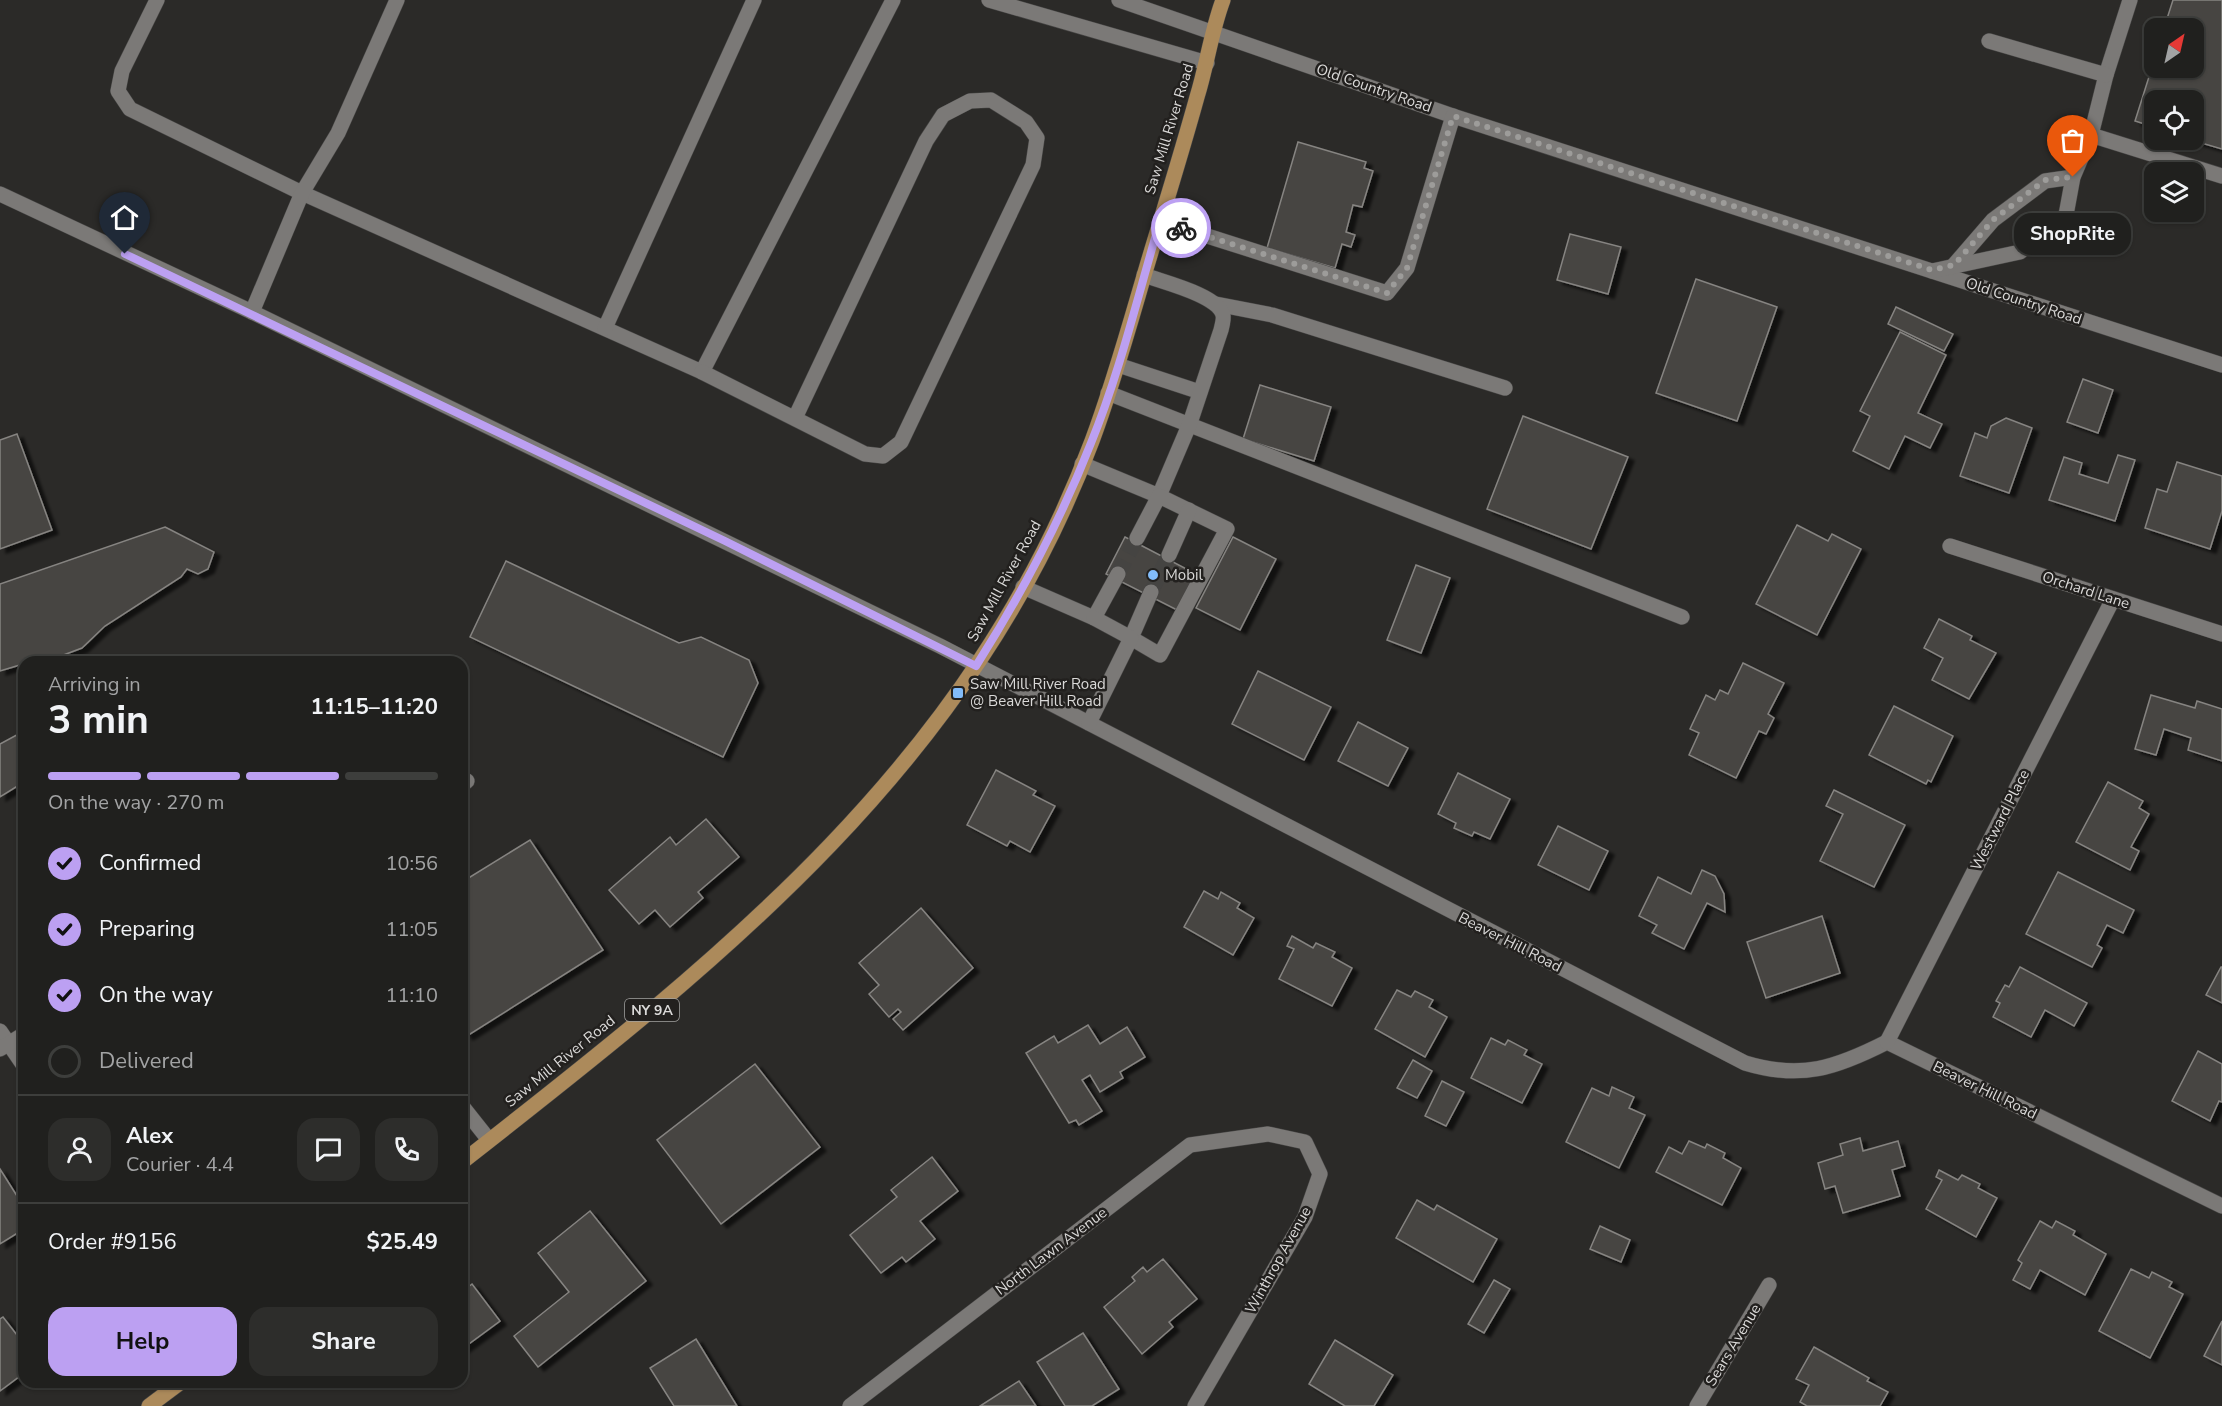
<!DOCTYPE html>
<html lang="en">
<head>
<meta charset="utf-8">
<style>
	body { margin:0; font-family:"Nunito Sans",sans-serif; background:#2d2d2b; color:#f1f3f6; height:100vh; display:flex; flex-direction:column; font-size:22px; white-space:nowrap }
	* { box-sizing:border-box; margin:0 }
	p { font-size:20px; color:#a2a3a4 }
	.icon { flex:none; width:33px; height:33px; fill:none; stroke:currentColor; stroke-width:2; stroke-linecap:round; stroke-linejoin:round }
	.map { position:relative; flex:1; overflow:hidden }
	.drawer { position:absolute; left:18px; top:656px; width:450px; height:732px; display:flex; flex-direction:column; background:#20201e; border-radius:18px; box-shadow:0 2px 4px #0004,0 0 0 2px #3d3e3c }
	.drawer>* { flex:none }
	.needle { width:39px; rotate:34deg }
	.buttons { position:absolute; left:2144px; top:18px; display:grid; gap:12px }
	.buttons a { display:grid; place-items:center; width:60px; height:60px; border-radius:12px; background:#20201e; box-shadow:0 2px 4px #0004,0 0 0 2px #3d3e3c; font-size:30px }
	.pin { position:absolute; display:grid; place-items:center; width:51px; height:51px; color:#fff; margin:-62px -26px; border-radius:50% 50% 50% 0; rotate:-45deg; box-shadow:0 0 6px #0007 }
	.pin .icon { rotate:45deg }
	.courier { position:absolute; display:grid; place-items:center; width:60px; height:60px; margin:-30px; border:4px solid #bca0f2; border-radius:50%; background:#fff; color:#222; box-shadow:0 2px 8px #0007 }
	.bubble { position:absolute; height:42px; border-radius:18px; background:#20201e; box-shadow:0 2px 4px #0004,0 0 0 2px #3d3e3c; font-size:20px; font-weight:700; line-height:42px; text-align:center }
	.overview em { font-style:normal; font-weight:700 }
	.overview div { display:flex; flex-direction:column-reverse }
	.overview { display:flex; align-items:center; justify-content:space-between; height:102px; padding:0 30px }
	h1 { font-size:39px; font-weight:700; line-height:45px }
	.bar { display:grid; grid-template-columns:repeat(4,1fr); gap:9px 6px; align-content:center; height:72px; padding:0 30px }
	.bar i { height:8px; border-radius:4px; background:#3d3e3c }
	.bar .on { background:#bca0f2 }
	.bar p { grid-column:span 4 }
	.line { display:flex; align-items:center; gap:15px; padding:0 30px; border-top:2px solid #3d3e3c }
	.line div { flex:1 }
	.round { display:grid; place-items:center; flex:none; width:63px; height:63px; border-radius:18px; background:#2d2d2b }
	ol { padding:0 30px; list-style:none }
	li { display:flex; align-items:center; gap:18px; height:66px }
	li p { margin-inline-start:auto }
	li .icon { padding:6px; border-radius:50%; background:#bca0f2; color:#111; stroke-width:4 }
	li:last-child { color:#a2a3a4 }
	li i { width:33px; height:33px; border:3px solid #3d3e3c; border-radius:50% }
	.cta { display:flex; gap:12px; margin-top:auto; padding:12px 30px }
	.cta a { flex:1; height:69px; border-radius:18px; background:#bca0f2; color:#111; font-size:24px; font-weight:700; line-height:69px; text-align:center }
	.cta a+a { background:#2d2d2b; color:#f1f3f6 }
	.map>svg:first-child { display:block }
</style>
</head>
<body>
<div class="map">
<svg width="2222" height="1406" viewBox="0 0 2222 1406">
	<defs>
		<filter id="shadow"><feDropShadow dx="6" dy="4" stdDeviation="1.5" flood-color="#0009"/></filter>
	</defs>
	<rect width="100%" height="100%" fill="#2b2a28"/>
	<g fill="#474543" stroke="#868481" stroke-width="1.5" filter="url(#shadow)">
		<path d="M2173,0H2222V149L2191,140L2193,100H2154V127L2135,121L2154,61V68H2193V28H2164Z"/>
		<path d="M1298,142L1366,162L1364,168L1373,171L1362,207L1353,205L1346,232L1355,235L1351,247L1342,244L1335,268L1267,248Z"/>
		<path d="M1570,234L1621,247L1608,294L1557,280Z"/>
		<path d="M1696,279L1777,307L1737,421L1656,393Z"/>
		<path d="M1896,307L1953,334L1944,351L1888,324Z"/>
		<path d="M1900,332L1946,355L1918,413L1942,424L1930,448L1905,436L1889,469L1853,451L1870,416L1860,411Z"/>
		<path d="M2083,379L2113,390L2098,433L2067,422Z"/>
		<path d="M1260,385L1331,407L1314,461L1243,439Z"/>
		<path d="M1523,416L1628,457L1591,549L1487,509Z"/>
		<path d="M2006,418L2032,428L2009,493L1960,476L1975,433L1987,438L1991,426Z"/>
		<path d="M17,434L52,530L0,549V440Z"/>
		<path d="M2118,455L2135,460L2115,521L2049,500L2064,457L2082,463L2079,474L2108,483Z"/>
		<path d="M2177,462L2222,476V511L2210,549L2145,528L2157,489L2167,492Z"/>
		<path d="M1797,525L1828,541L1832,534L1861,549L1817,635L1756,604Z"/>
		<path d="M165,527L214,552L208,569L198,574L187,569L181,577L105,626L82,648L45,662H24L22,669L20,665L0,671V584Z"/>
		<path d="M1125,537L1200,576L1181,612L1106,574Z"/>
		<path d="M1233,537L1276,559L1240,630L1196,608Z"/>
		<path d="M506,561L679,643L701,637L749,660L758,683L723,757L470,637Z"/>
		<path d="M1416,565L1450,578L1421,653L1387,640Z"/>
		<path d="M1939,619L1972,636L1970,640L1996,653L1969,699L1932,680L1943,658L1924,648Z"/>
		<path d="M1743,663L1784,683L1768,714L1774,718L1766,734L1759,731L1736,778L1689,755L1699,733L1690,729L1706,695L1715,700L1720,690L1728,694Z"/>
		<path d="M1258,671L1331,707L1304,760L1232,724Z"/>
		<path d="M2151,695L2195,708L2197,701L2222,709V761L2188,750L2191,738L2164,729L2156,755L2135,749Z"/>
		<path d="M1894,706L1953,736L1931,782L1928,780L1926,784L1869,755Z"/>
		<path d="M1358,722L1408,748L1388,786L1338,761Z"/>
		<path d="M24,731V782L0,797V744Z"/>
		<path d="M996,770L1036,791L1033,795L1055,806L1030,852L1010,841L1007,846L967,825Z"/>
		<path d="M1458,773L1510,799L1490,839L1474,832L1472,836L1454,828L1456,823L1438,814Z"/>
		<path d="M2108,782L2143,801L2139,808L2149,814L2131,847L2139,851L2130,870L2076,842Z"/>
		<path d="M1834,790L1905,825L1874,887L1820,861L1843,814L1826,806Z"/>
		<path d="M706,819L739,857L698,892L703,898L670,927L655,910L639,924L609,890L670,837L676,845Z"/>
		<path d="M1558,826L1608,851L1589,890L1538,865Z"/>
		<path d="M530,840L603,950L467,1036L462,1028V882Z"/>
		<path d="M1702,870L1715,876L1724,894L1725,912L1707,903L1684,949L1652,933L1657,925L1639,916L1658,877L1691,894Z"/>
		<path d="M2058,872L2134,910L2123,933L2107,925L2097,945L2102,948L2092,967L2026,934Z"/>
		<path d="M1204,891L1218,899L1221,892L1240,903L1237,908L1254,918L1233,955L1184,927Z"/>
		<path d="M921,908L973,968L903,1030L893,1019L901,1012L898,1009L889,1017L869,994L879,985L859,963Z"/>
		<path d="M1822,916L1840,973L1766,998L1747,942Z"/>
		<path d="M1292,936L1313,948L1316,943L1335,952L1332,957L1352,968L1332,1006L1279,979L1294,949L1287,946Z"/>
		<path d="M2020,967L2087,1003L2074,1026L2045,1010L2031,1037L1993,1017L2000,1003L1996,1001L2005,985L2009,987Z"/>
		<path d="M2221,967H2222V1003L2206,995Z"/>
		<path d="M1397,990L1411,997L1415,991L1433,1000L1429,1007L1447,1017L1425,1057L1375,1029Z"/>
		<path d="M1088,1025L1100,1044L1127,1027L1145,1057L1120,1072L1123,1078L1100,1092L1090,1075L1082,1080L1102,1111L1079,1125L1076,1120L1069,1123L1026,1053L1054,1036L1058,1043Z"/>
		<path d="M1491,1038L1505,1045L1508,1040L1527,1050L1524,1055L1542,1064L1522,1103L1471,1078Z"/>
		<path d="M2198,1051L2222,1064V1102L2219,1101L2210,1121L2172,1101Z"/>
		<path d="M1413,1060L1432,1071L1417,1098L1397,1088Z"/>
		<path d="M755,1064L820,1147L721,1224L657,1140Z"/>
		<path d="M1442,1081L1464,1092L1446,1126L1425,1116Z"/>
		<path d="M1612,1087L1634,1097L1629,1108L1645,1115L1619,1168L1566,1142L1592,1088L1609,1096Z"/>
		<path d="M1860,1138L1863,1151L1898,1141L1905,1166L1892,1170L1900,1196L1843,1213L1835,1186L1825,1189L1818,1163L1843,1155L1840,1144Z"/>
		<path d="M1689,1141L1705,1148L1707,1144L1725,1153L1723,1158L1741,1168L1722,1205L1656,1172L1669,1147L1682,1154Z"/>
		<path d="M932,1157L958,1191L920,1221L935,1239L906,1262L902,1257L881,1273L850,1235L897,1197L891,1190Z"/>
		<path d="M0,1169L24,1207V1229L0,1244Z"/>
		<path d="M1939,1170L1958,1180L1962,1175L1980,1184L1978,1188L1997,1198L1976,1237L1926,1209L1942,1180L1936,1177Z"/>
		<path d="M1417,1200L1434,1210L1437,1205L1497,1239L1473,1282L1396,1238Z"/>
		<path d="M590,1211L646,1281L538,1367L514,1336L569,1292L538,1253Z"/>
		<path d="M2040,1221L2052,1228L2056,1221L2075,1231L2073,1235L2106,1254L2085,1295L2040,1270L2030,1289L2013,1280L2022,1263L2018,1260Z"/>
		<path d="M1600,1226L1630,1240L1621,1262L1590,1249Z"/>
		<path d="M1163,1259L1197,1299L1169,1322L1173,1327L1142,1354L1104,1307L1135,1281L1132,1277L1143,1267L1147,1272Z"/>
		<path d="M2131,1269L2149,1278L2152,1272L2172,1282L2169,1287L2183,1294L2150,1358L2099,1331Z"/>
		<path d="M1494,1280L1510,1289L1484,1333L1468,1324Z"/>
		<path d="M472,1284L500,1321L462,1349V1292Z"/>
		<path d="M3,1317L24,1344V1373L0,1391V1319Z"/>
		<path d="M2222,1321V1365L2204,1356Z"/>
		<path d="M1083,1333L1119,1389L1092,1406H1065L1037,1362Z"/>
		<path d="M696,1339L737,1406H674L650,1368Z"/>
		<path d="M1335,1340L1393,1375L1374,1406H1345L1309,1384Z"/>
		<path d="M1814,1347L1869,1378L1867,1381L1888,1392L1880,1406H1807L1800,1402L1809,1385L1796,1379Z"/>
		<path d="M1019,1381L1036,1406H980Z"/>
	</g>
	<g fill="none" stroke-linecap="round" stroke-linejoin="round">
		<g stroke="#454442" stroke-width="15" stroke-dasharray="15 8" stroke-linecap="butt">
			<path d="M1118,574L1137,538"/>
			<path d="M1151,592L1169,555"/>
		</g>
		<defs>
			<g id="minor">
				<path d="M157,0L122,71L118,91L130,109L302,193L702,372L893,0"/>
				<path d="M989,0L1207,63"/>
				<path d="M1119,0L1453,116L2222,365"/>
				<path d="M2130,0L2106,75L2091,135L2222,176"/>
				<path d="M1989,41L2106,75"/>
				<path d="M0,194L252,312L940,646L1745,1063C1801,1080 1836,1068 1887,1042L2222,1206"/>
				<path d="M1160,221L1387,293L1407,268L1453,116"/>
				<path d="M1954,265L1993,220L2045,181L2073,177"/>
				<path d="M1932,271L2020,252L2066,215L2073,177L2091,135"/>
				<path d="M1216,304L1272,315L1505,388"/>
				<path d="M252,312L302,193L338,133L397,0"/>
				<path d="M605,328L754,0"/>
				<path d="M1118,365L1200,392"/>
				<path d="M702,372L865,454L883,456L901,442L1033,165L1037,138L1026,122L991,100L970,101L943,115L926,141L795,418"/>
				<path d="M1108,393L1682,617"/>
				<path d="M1082,464L1159,496L1190,423L1221,330C1222,326 1224,319 1223,315C1218,295 1162,282 1144,275"/>
				<path d="M1137,538L1159,496L1227,529L1160,655L1131,638L1151,592"/>
				<path d="M1950,546L2222,634"/>
				<path d="M1169,555L1189,510"/>
				<path d="M1023,587L1094,618L1118,574"/>
				<path d="M1089,723L1131,638L1094,618"/>
				<path d="M462,785L467,781"/>
				<path d="M0,1031L24,1066"/>
				<path d="M1887,1042L2113,599"/>
				<path d="M0,1049L24,1034"/>
				<path d="M462,1106L489,1140"/>
				<path d="M850,1406L1190,1145L1268,1134L1305,1142L1320,1174L1305,1217L1195,1406"/>
				<path d="M1697,1406L1769,1285"/>
			</g>
			<g id="major">
				<path d="M462,1162C723,958 972,762 1092,441C1113,385 1129,327 1146,269C1163,212 1181,155 1197,97C1207,65 1211,32 1223,0"/>
				<path d="M149,1406L181,1382"/>
			</g>
		</defs>
		<use href="#minor" stroke="#474645" stroke-width="16"/>
		<use href="#major" stroke="#474645" stroke-width="16"/>
		<use href="#minor" stroke="#7b7977" stroke-width="15"/>
		<use href="#major" stroke="#ac8a5b" stroke-width="15"/>
	</g>
	<g fill="none" stroke-linecap="round" stroke-linejoin="round">
		<path stroke="#9d9c9a" stroke-width="6" stroke-dasharray="0 10.8" d="M1181,228L1387,293L1407,268L1453,116L1932,270L1954,265L1993,220L2045,180L2073,177"/>
		<path stroke="#bca0f2" stroke-width="8" d="M125,254L725,541L976,666C1021,595 1060,522 1091,443C1120,372 1138,295 1160,221L1181,228"/>
	</g>
	<g fill="#82bcfa" stroke="#22201e" stroke-width="2">
		<circle cx="1153" cy="575" r="6"/>
		<rect x="952" y="687" width="12" height="12" rx="3"/>
	</g>
	<g text-anchor="middle" dominant-baseline="central" stroke-width="5" stroke-linejoin="round" paint-order="stroke">
		<rect fill="#22201e" stroke="#a3a2a0" stroke-width="1.5" x="625" y="999" width="54" height="22" rx="4.5"/>
		<g font-size="14" font-weight="bold" fill="#dad9d8">
			<text x="652" y="1010">NY 9A</text>
		</g>
		<g font-size="15" fill="#dad9d8" stroke="#22201e">
			<text transform="translate(1374 88) rotate(19)">Old Country Road</text>
			<text transform="translate(1169 129) rotate(-73)">Saw Mill River Road</text>
			<text transform="translate(2024 301) rotate(18)">Old Country Road</text>
			<text transform="translate(1004 581) rotate(-61)">Saw Mill River Road</text>
			<text transform="translate(2086 590) rotate(18)">Orchard Lane</text>
			<text transform="translate(2000 820) rotate(-63)">Westward Place</text>
			<text transform="translate(1510 942) rotate(27)">Beaver Hill Road</text>
			<text transform="translate(560 1061) rotate(-39)">Saw Mill River Road</text>
			<text transform="translate(1985 1090) rotate(26)">Beaver Hill Road</text>
			<text transform="translate(1051 1251) rotate(-37)">North Lawn Avenue</text>
			<text transform="translate(1278 1260) rotate(-61)">Winthrop Avenue</text>
			<text transform="translate(1733 1345) rotate(-59)">Sears Avenue</text>
		</g>
		<g font-size="15" fill="#dad9d8" stroke="#22201e" text-anchor="start">
			<text x="1165" y="575">Mobil</text>
			<text x="970" y="684">Saw Mill River Road<tspan x="970" dy="17">@ Beaver Hill Road</tspan></text>
		</g>
	</g>
</svg>
<div class="buttons">
<a><svg class="needle" viewBox="-14 -14 28 28"><path d="M0-13l5 13h-10z" fill="#e53935"/><path d="M0 13l5-13h-10z" fill="#a2a3a4"/></svg></a>
<a><svg class="icon" aria-label="locate" viewBox="0 0 24 24"><circle cx="12" cy="12" r="6"/><path d="M12 2v4M12 18v4M2 12h4M18 12h4"/></svg></a>
<a><svg class="icon" aria-label="layers" viewBox="0 0 24 24"><path d="M12 4l9 5-9 5-9-5zM3 14l9 5 9-5"/></svg></a>
</div>
<div class="pin" style="left:2073px;top:177px;background:#ea580c"><svg class="icon" aria-label="bag" viewBox="0 0 24 24"><path d="M5 8h14l-1 12H6zM9 8a3 3 0 0 1 6 0"/></svg></div>
<div class="pin" style="left:125px;top:254px;background:#1f2937"><svg class="icon" aria-label="home" viewBox="0 0 24 24"><path d="M3 11l9-7 9 7M6 9v11h12V9"/></svg></div>
<div class="courier" style="left:1181px;top:228px"><svg class="icon" aria-label="bike" viewBox="0 0 24 24"><circle cx="6" cy="16" r="4"/><circle cx="18" cy="16" r="4"/><path d="M6 16l4-8h5l3 8M10 8l3 8H6M13 5h3"/></svg></div>
<div class="bubble" style="left:2014px;top:213px;width:117px">ShopRite</div>
<section class="drawer">
<div class="overview"><div><h1>3 min</h1><p>Arriving in</p></div><em>11:15–11:20</em></div>
<div class="bar"><i class="on"></i><i class="on"></i><i class="on"></i><i></i><p>On the way · 270 m</p></div>
<ol>
<li><svg class="icon" aria-label="check" viewBox="0 0 24 24"><path d="M5 12l5 5 9-10"/></svg>Confirmed<p>10:56</p></li>
<li><svg class="icon" aria-label="check" viewBox="0 0 24 24"><path d="M5 12l5 5 9-10"/></svg>Preparing<p>11:05</p></li>
<li><svg class="icon" aria-label="check" viewBox="0 0 24 24"><path d="M5 12l5 5 9-10"/></svg>On the way<p>11:10</p></li>
<li><i></i>Delivered</li>
</ol>
<div class="line" style="height:108px"><a class="round"><svg class="icon" aria-label="person" viewBox="0 0 24 24"><circle cx="12" cy="8" r="4"/><path d="M4 21q1-7 8-7t8 7"/></svg></a><div><b>Alex</b><p>Courier · 4.4</p></div><a class="round"><svg class="icon" aria-label="chat" viewBox="0 0 24 24"><path d="M4 5h16v11H9l-5 4z"/></svg></a><a class="round"><svg class="icon" aria-label="phone" viewBox="0 0 24 24"><path d="M5 4h4l2 5-3 2q2 4 5 5l2-3 5 2v4C11 20 4 13 5 4z"/></svg></a></div>
<div class="line" style="height:78px"><div>Order #9156</div><b>$25.49</b></div>
<div class="cta"><a>Help</a><a>Share</a></div>
</section>
</div>
</body>
</html>
